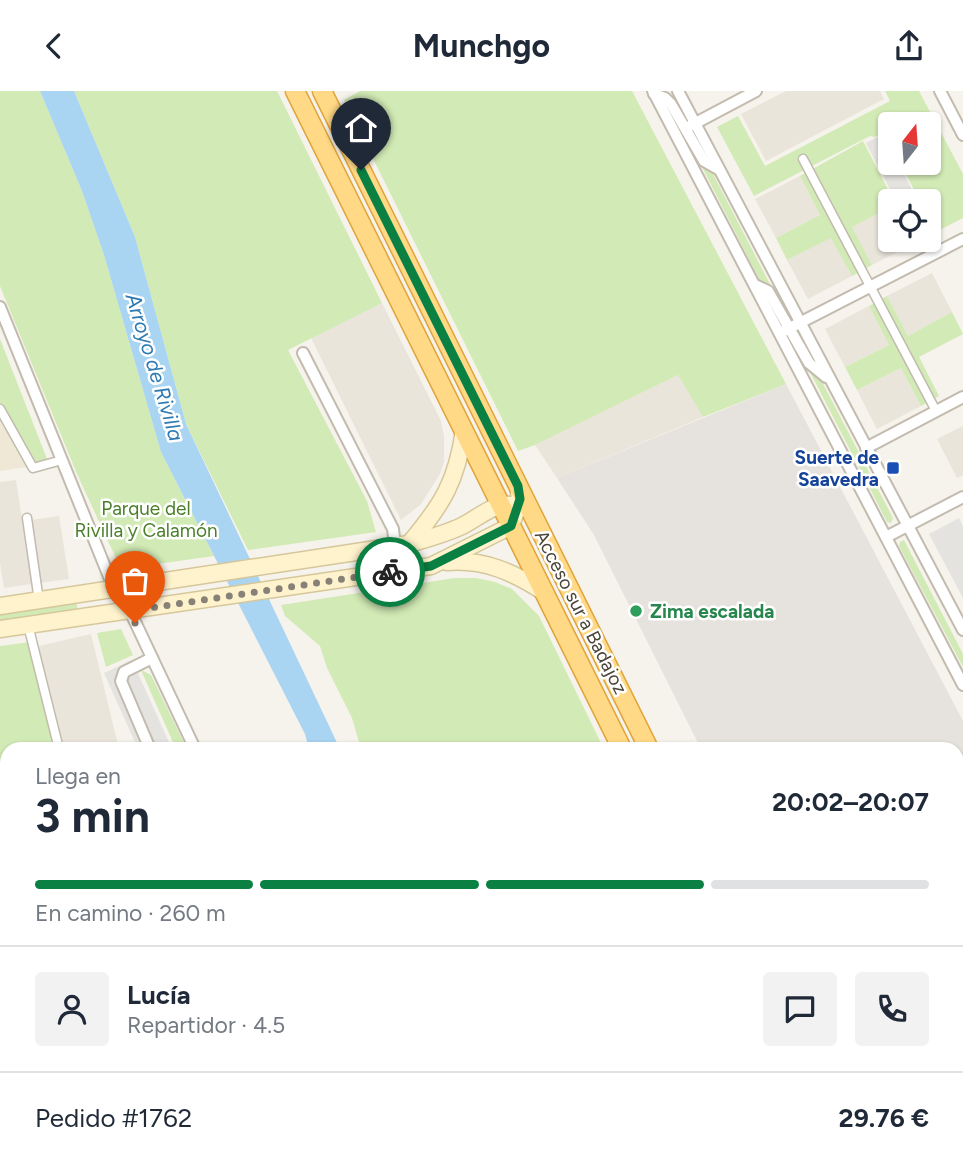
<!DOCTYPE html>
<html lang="es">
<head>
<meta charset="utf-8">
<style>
	body { margin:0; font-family:Figtree,sans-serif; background:#f2f2f3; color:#1f2937; height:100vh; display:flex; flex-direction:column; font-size:26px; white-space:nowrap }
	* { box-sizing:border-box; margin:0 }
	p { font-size:23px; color:#747a83 }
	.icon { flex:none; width:38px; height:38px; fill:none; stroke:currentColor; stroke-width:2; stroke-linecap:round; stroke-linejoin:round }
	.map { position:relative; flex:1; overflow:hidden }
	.side { position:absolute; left:0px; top:651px; width:964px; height:434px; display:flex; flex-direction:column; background:#fff; border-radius:21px 21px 0 0; box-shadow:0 2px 5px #0004 }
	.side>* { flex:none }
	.needle { width:46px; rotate:17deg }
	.fabs { position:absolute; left:878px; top:21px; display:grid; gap:14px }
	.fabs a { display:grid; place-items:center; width:63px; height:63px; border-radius:7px; background:#fff; box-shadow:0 2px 5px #0004; font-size:35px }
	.pin { position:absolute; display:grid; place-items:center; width:60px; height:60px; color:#fff; margin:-72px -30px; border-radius:50% 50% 50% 0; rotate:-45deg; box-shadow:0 0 7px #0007 }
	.pin .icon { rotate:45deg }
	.courier { position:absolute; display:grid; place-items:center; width:70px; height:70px; margin:-35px; border:5px solid #0b8043; border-radius:50%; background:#fff; color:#222; box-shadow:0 2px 9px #0007 }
	.summary em { font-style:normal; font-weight:700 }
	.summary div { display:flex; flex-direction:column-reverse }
	.summary { display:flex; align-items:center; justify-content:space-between; height:119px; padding:0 35px }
	h1 { font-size:46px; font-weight:700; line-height:52px }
	.bar { display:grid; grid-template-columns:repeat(4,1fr); gap:10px 7px; align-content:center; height:84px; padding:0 35px }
	.bar i { height:9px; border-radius:5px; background:#e0e1e3 }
	.bar .selected { background:#0b8043 }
	.bar p { grid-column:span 4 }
	.line { display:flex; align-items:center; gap:18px; padding:0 35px; border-top:2px solid #e0e1e3 }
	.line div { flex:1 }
	.round { display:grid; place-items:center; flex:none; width:74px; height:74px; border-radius:7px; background:#f2f2f3 }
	header { display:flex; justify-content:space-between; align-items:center; height:91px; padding:0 35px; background:#fff; font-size:32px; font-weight:700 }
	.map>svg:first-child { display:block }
</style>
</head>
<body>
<header><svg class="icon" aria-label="back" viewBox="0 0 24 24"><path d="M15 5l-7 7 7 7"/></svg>Munchgo<svg class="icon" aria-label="share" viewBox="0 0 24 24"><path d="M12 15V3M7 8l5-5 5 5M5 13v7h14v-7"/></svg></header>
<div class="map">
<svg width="963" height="1085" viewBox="0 0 963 1085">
	<rect width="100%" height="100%" fill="#f6f3ec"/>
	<g fill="#eae5da">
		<path d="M786,0H880L884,8L766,70L741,23Z"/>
		<path d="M800,85L820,124L776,147L755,108Z"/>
		<path d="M891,116V149H915L916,152L872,174L852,136Z"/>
		<path d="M832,146L852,185L808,208L787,169Z"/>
		<path d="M932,182L952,221L908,245L887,205Z"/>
		<path d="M382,212L441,330L444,345V371L440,383L421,413L401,429L311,247Z"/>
		<path d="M869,215L889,254L845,276L825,238Z"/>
		<path d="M901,277L921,315L877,338L857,299Z"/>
		<path d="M678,284L703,326L557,387L535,354Z"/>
		<path d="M963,335V384L957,387L937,348Z"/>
		<path d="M16,389L32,493L4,497L0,472V391Z"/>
		<path d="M59,425L69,488L40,492L31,429Z"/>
		<path d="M91,543L119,658H60L35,556Z"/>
		<path d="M7,783V881L0,883V785Z"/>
	</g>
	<path fill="#e6e2dd" d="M786,293L963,630V770L957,772V658H701L594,444L557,387Z"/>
	<path fill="#efe8d6" d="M0,329L19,364L26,376L0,380Z"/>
	<g fill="#d2eab5">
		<path d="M0,0H40L82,100L104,164L161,361L214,465L121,478L77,383L0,195Z"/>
		<path d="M74,0H277L382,212L288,259L367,410L376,441L248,459L186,333L135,146Z"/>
		<path d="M360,0H632L786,293L703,326L678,284L535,354L518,360L344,9Z"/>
		<path d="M885,0H919L963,83V127L936,141L929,129V110H920L900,72H929V33H891V55L884,42L875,46L870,45L754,105L717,36L738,25L765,75L890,10Z"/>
		<path d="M863,50L894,110H891V116L852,136L872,174L852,185L831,147L787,169L776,147L820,124L800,85Z"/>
		<path d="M700,72L712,81L772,197L760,190Z"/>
		<path d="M887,205L908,245L952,221L963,243L919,266L939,305L921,315L901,277L857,299L845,276L889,254L869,215Z"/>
		<path d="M0,248L49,373L26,376L0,329Z"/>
		<path d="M808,277L819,285L893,427L891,432L887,431Z"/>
		<path d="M904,449L963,563V576L899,455L900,451Z"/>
		<path d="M455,487H476L495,491L512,498L539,525L604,658H361L352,627L327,577L320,555L285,525L281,514Z"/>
		<path d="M76,510L78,519L0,531V522Z"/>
		<path d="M121,538L133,564L106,576L97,542Z"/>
		<path d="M30,551L58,658H7V777L0,779V555Z"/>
		<path d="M141,579L151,584L187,658H176Z"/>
		<path d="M963,770V1008L957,1004V772Z"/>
		<path d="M475,1078H737L738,1085H476Z"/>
	</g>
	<g fill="#e5e3e0">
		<path d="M883,43L891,57V72H898L918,110H896L866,52Z"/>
		<path d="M959,427L963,435V507L929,443Z"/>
		<path d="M132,569L172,658H138L104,582Z"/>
	</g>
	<path fill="#a9d4f2" d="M40,0H74L135,146L186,333L340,658H309L305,643L161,361L104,164L82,100Z"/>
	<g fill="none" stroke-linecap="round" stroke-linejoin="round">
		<defs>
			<g id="pedestrian">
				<path d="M803,68L936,320"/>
				<path d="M0,318L33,377L62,369"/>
				<path d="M27,427L39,510"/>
				<path d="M28,534L59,658"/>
			</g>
			<g id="minor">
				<path d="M653,0L963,594"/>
				<path d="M678,0L963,539"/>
				<path d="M940,0L963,44"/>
				<path d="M654,3L665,7L671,13L704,70L718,78"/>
				<path d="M690,35L756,0"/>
				<path d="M755,194L768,200L809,272L826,286"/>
				<path d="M0,216L114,498"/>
				<path d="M780,242L963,148"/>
				<path d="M303,262L393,438L395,455"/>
				<path d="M866,357L963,306"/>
				<path d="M886,446L963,406"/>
				<path d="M130,520L195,658"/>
				<path d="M150,658L121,590L124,581L152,567"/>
				<path d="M0,911L7,913"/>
				<path d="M0,994L7,996"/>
				<path d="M957,1016L963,1020"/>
				<path d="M0,1058L7,1060"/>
				<path d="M89,1078L121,1085"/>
				<path d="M147,1085L150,1078"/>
			</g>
			<g id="secondary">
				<path d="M409,453C442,414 457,390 464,339"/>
				<path d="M447,471C484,468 513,481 544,501"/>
				<path d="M0,515L409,453C427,448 445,443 462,435C478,427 495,411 512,414"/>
				<path d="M0,538L431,475L511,435L520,408L518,395"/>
			</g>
			<g id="trunk">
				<path d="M295,0L622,658"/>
				<path d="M322,0L649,658"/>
				<path d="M830,1078L833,1085"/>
				<path d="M859,1078L862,1085"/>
			</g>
		</defs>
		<use href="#pedestrian" stroke="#c2bbae" stroke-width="11"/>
		<use href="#minor" stroke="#c2bbae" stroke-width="14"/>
		<use href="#secondary" stroke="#d6c79b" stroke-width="19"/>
		<use href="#trunk" stroke="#e0a43c" stroke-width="21"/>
		<use href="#pedestrian" stroke="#fff" stroke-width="8"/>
		<use href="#minor" stroke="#fff" stroke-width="10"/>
		<use href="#secondary" stroke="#fff3cd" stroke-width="16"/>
		<use href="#trunk" stroke="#ffd985" stroke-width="18"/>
	</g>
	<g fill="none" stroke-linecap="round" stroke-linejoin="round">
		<path stroke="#878178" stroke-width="7" stroke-dasharray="0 12.6" d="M135,532L130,520L390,481"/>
		<path stroke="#0b8043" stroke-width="9" d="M361,79L518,395L520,408L511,435L431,475L390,481"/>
	</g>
	<rect fill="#1a4fb4" stroke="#fff" stroke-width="2.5" x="886" y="370" width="14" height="14" rx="3.5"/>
	<circle fill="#2e9e5b" stroke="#fff" stroke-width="2.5" cx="636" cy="520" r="7"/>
	<g text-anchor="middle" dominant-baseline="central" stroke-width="5" stroke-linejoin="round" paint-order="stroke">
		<g font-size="19" font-weight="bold" fill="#164399" stroke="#fff" text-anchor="end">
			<text x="879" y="366">Suerte de<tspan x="879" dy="22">Saavedra</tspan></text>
		</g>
		<g font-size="19" fill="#4a7f2a" stroke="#fff">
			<text x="146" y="417">Parque del<tspan x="146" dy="22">Rivilla y Calamón</tspan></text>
		</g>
		<g font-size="19" font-weight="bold" fill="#27864d" stroke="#fff" text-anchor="start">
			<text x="650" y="520">Zima escalada</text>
		</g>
		<g font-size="19" fill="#4b4439" stroke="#fff">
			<text transform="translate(581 521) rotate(63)">Acceso sur a Badajoz</text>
		</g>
		<g font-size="21" font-style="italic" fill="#2e7ab2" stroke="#fff">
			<text transform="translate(155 276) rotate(73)">Arroyo de Rivilla</text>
		</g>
	</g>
</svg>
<div class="fabs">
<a><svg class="needle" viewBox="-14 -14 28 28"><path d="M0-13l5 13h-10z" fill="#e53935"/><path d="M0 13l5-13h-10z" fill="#747a83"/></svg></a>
<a><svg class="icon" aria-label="locate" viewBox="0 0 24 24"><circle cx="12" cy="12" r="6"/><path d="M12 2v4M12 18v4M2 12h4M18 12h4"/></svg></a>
</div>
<div class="pin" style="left:135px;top:532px;background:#ea580c"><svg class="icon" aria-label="bag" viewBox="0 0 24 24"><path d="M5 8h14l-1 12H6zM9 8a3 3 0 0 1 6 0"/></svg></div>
<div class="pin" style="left:361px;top:79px;background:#1f2937"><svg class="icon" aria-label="home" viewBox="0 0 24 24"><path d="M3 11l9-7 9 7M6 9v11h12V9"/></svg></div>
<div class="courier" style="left:390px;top:481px"><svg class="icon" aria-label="bike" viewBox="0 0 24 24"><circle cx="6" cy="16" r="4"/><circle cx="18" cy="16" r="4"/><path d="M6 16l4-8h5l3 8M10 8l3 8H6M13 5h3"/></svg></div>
<section class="side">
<div class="summary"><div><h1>3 min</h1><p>Llega en</p></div><em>20:02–20:07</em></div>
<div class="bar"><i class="selected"></i><i class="selected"></i><i class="selected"></i><i></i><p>En camino · 260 m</p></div>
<div class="line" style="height:126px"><a class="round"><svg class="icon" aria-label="person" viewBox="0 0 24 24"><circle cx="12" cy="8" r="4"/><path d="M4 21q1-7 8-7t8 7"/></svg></a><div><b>Lucía</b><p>Repartidor · 4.5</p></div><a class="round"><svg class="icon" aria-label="chat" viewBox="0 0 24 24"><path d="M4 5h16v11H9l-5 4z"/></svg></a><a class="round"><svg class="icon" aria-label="phone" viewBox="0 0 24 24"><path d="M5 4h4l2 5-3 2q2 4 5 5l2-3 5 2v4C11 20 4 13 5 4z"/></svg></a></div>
<div class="line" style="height:91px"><div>Pedido #1762</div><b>29.76 €</b></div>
</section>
</div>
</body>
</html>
